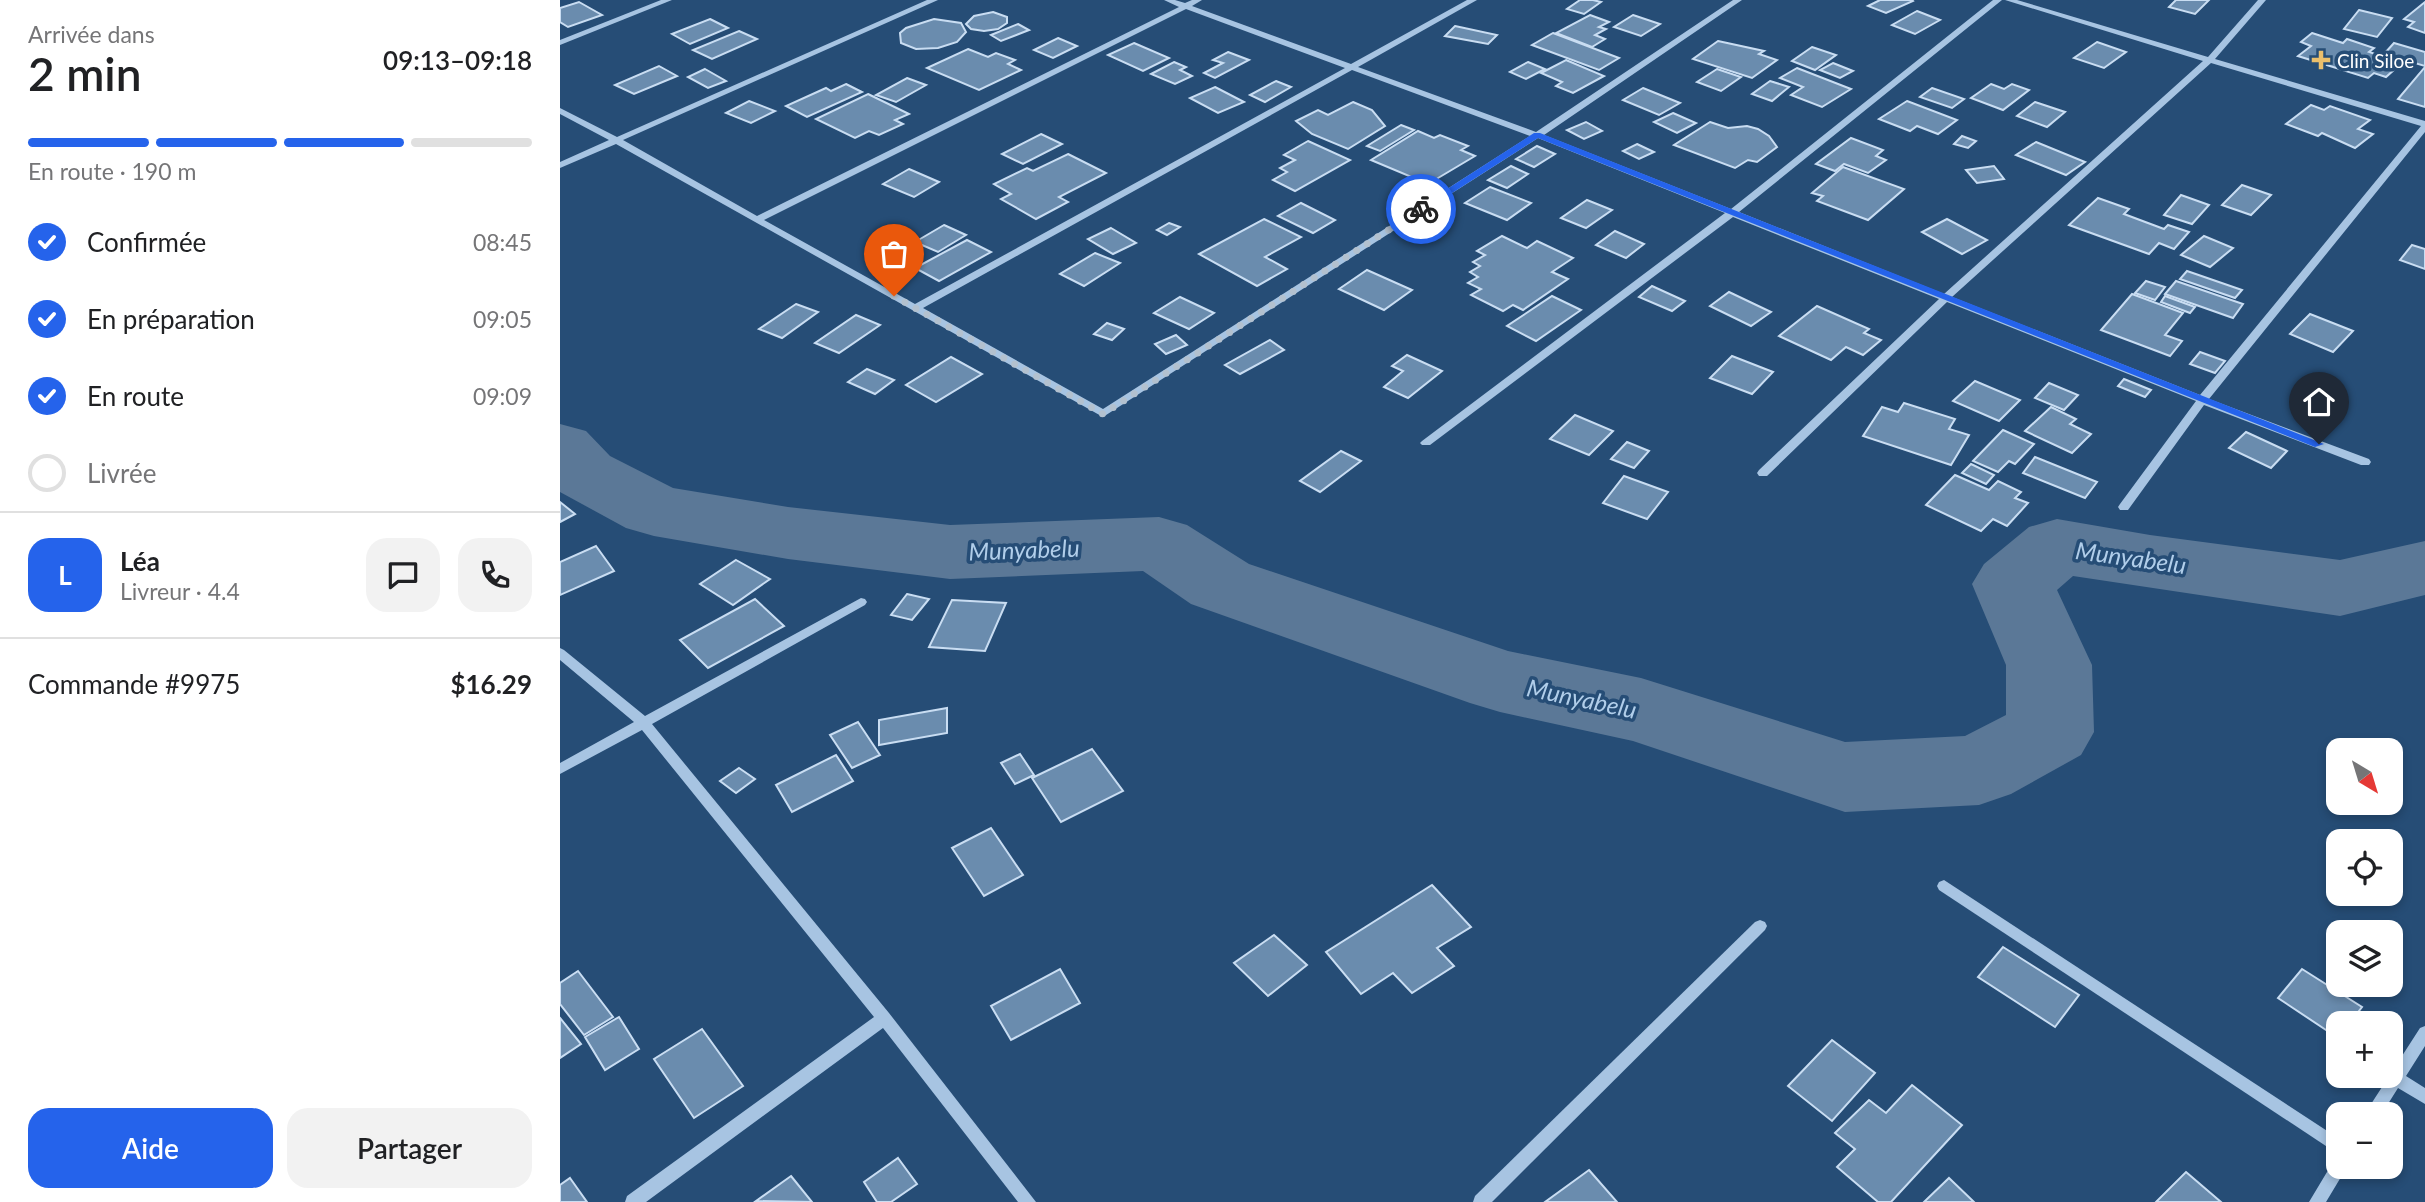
<!DOCTYPE html>
<html lang="fr">
<head>
<meta charset="utf-8">
<style>
	body { margin:0; font-family:Lato,sans-serif; background:#f2f2f2; color:#202124; height:100vh; display:flex; flex-direction:column; font-size:26px; white-space:nowrap }
	* { box-sizing:border-box; margin:0 }
	p { font-size:23px; color:#757577 }
	.icon { flex:none; width:38px; height:38px; fill:none; stroke:currentColor; stroke-width:2; stroke-linecap:round; stroke-linejoin:round }
	.map { position:relative; flex:1; overflow:hidden }
	.side { display:flex; flex-direction:column; background:#fff; width:560px }
	.side>* { flex:none }
	.needle { width:46px; rotate:142deg }
	.controls { position:absolute; left:1766px; top:738px; display:grid; gap:14px }
	.controls a { display:grid; place-items:center; width:77px; height:77px; border-radius:14px; background:#fff; box-shadow:0 4px 10px #0003; font-size:35px }
	.pin { position:absolute; display:grid; place-items:center; width:60px; height:60px; color:#fff; margin:-72px -30px; border-radius:50% 50% 50% 0; rotate:-45deg; box-shadow:0 0 7px #0007 }
	.pin .icon { rotate:45deg }
	.courier { position:absolute; display:grid; place-items:center; width:70px; height:70px; margin:-35px; border:5px solid #2563eb; border-radius:50%; background:#fff; color:#222; box-shadow:0 2px 9px #0007 }
	.summary em { font-style:normal; font-weight:600 }
	.summary div { display:flex; flex-direction:column-reverse }
	.summary { display:flex; align-items:center; justify-content:space-between; height:119px; padding:0 28px }
	h1 { font-size:46px; font-weight:600; line-height:52px }
	.bar { display:grid; grid-template-columns:repeat(4,1fr); gap:10px 7px; align-content:center; height:84px; padding:0 28px }
	.bar i { height:9px; border-radius:5px; background:#e0e0e0 }
	.bar .active { background:#2563eb }
	.bar p { grid-column:span 4 }
	.line { display:flex; align-items:center; gap:18px; padding:0 28px; border-top:2px solid #e0e0e0 }
	.line div { flex:1 }
	.round { display:grid; place-items:center; flex:none; width:74px; height:74px; border-radius:21px; background:#f2f2f2 }
	ol { padding:0 28px; list-style:none }
	li { display:flex; align-items:center; gap:21px; height:77px }
	li p { margin-inline-start:auto }
	li .icon { padding:7px; border-radius:50%; background:#2563eb; color:#fff; stroke-width:4 }
	li:last-child { color:#757577 }
	li i { width:38px; height:38px; border:4px solid #e0e0e0; border-radius:50% }
	.cta { display:flex; gap:14px; margin-top:auto; padding:14px 28px }
	.cta a { flex:1; height:80px; border-radius:21px; background:#2563eb; color:#fff; font-size:28px; font-weight:600; line-height:80px; text-align:center }
	.cta a+a { background:#f2f2f2; color:#202124 }
	main { display:flex; flex:1; min-height:0 }
	.map>svg:first-child { display:block }
</style>
</head>
<body>
<main>
<section class="side">
<div class="summary"><div><h1>2 min</h1><p>Arrivée dans</p></div><em>09:13–09:18</em></div>
<div class="bar"><i class="active"></i><i class="active"></i><i class="active"></i><i></i><p>En route · 190 m</p></div>
<ol>
<li><svg class="icon" aria-label="check" viewBox="0 0 24 24"><path d="M5 12l5 5 9-10"/></svg>Confirmée<p>08:45</p></li>
<li><svg class="icon" aria-label="check" viewBox="0 0 24 24"><path d="M5 12l5 5 9-10"/></svg>En préparation<p>09:05</p></li>
<li><svg class="icon" aria-label="check" viewBox="0 0 24 24"><path d="M5 12l5 5 9-10"/></svg>En route<p>09:09</p></li>
<li><i></i>Livrée</li>
</ol>
<div class="line" style="height:126px"><b class="round" style="background:#2563eb;color:#fff">L</b><div><b>Léa</b><p>Livreur · 4.4</p></div><a class="round"><svg class="icon" aria-label="chat" viewBox="0 0 24 24"><path d="M4 5h16v11H9l-5 4z"/></svg></a><a class="round"><svg class="icon" aria-label="phone" viewBox="0 0 24 24"><path d="M5 4h4l2 5-3 2q2 4 5 5l2-3 5 2v4C11 20 4 13 5 4z"/></svg></a></div>
<div class="line" style="height:91px"><div>Commande #9975</div><b>$16.29</b></div>
<div class="cta"><a>Aide</a><a>Partager</a></div>
</section>
<div class="map">
<svg width="1865" height="1202" viewBox="0 0 1865 1202">
	<rect width="100%" height="100%" fill="#264d76"/>
	<g fill="none" stroke-linecap="round" stroke-linejoin="round">
		<path fill="#5b7897" fill-rule="evenodd" d="M0,424L26,431L50,456L113,488L228,507L390,525L599,517L627,525L689,564L948,651L1081,678L1285,742L1405,736L1446,715V665L1412,584L1424,564L1469,527L1497,519L1590,535L1780,560L1865,541V595L1780,616L1513,576L1497,590L1532,665L1534,732L1521,755L1451,794L1419,805L1285,812L1073,741L940,712L910,703L631,604L583,571L390,579L228,559L94,536L66,528L0,492Z"/>
	</g>
	<g fill="#6a8cae" stroke="#c9ddf2" stroke-width="2">
		<path d="M1020,0H1033L1041,2L1024,14L1007,9Z"/>
		<path d="M1320,0H1352L1353,1L1326,13L1308,6Z"/>
		<path d="M1616,0H1649L1635,14L1609,7Z"/>
		<path d="M19,2L42,15L8,27L0,22V8Z"/>
		<path d="M1865,2V33L1848,27L1854,22L1844,19Z"/>
		<path d="M1799,10L1832,18L1817,37L1784,29Z"/>
		<path d="M1357,11L1380,20L1355,34L1332,25Z"/>
		<path d="M433,12L447,17V23L438,29L424,31L411,29L406,24L414,16Z"/>
		<path d="M1030,15L1049,22L1039,27L1046,29L1035,35L1045,39L1032,47L996,33Z"/>
		<path d="M1073,15L1100,24L1081,36L1054,27Z"/>
		<path d="M150,19L168,28L130,44L112,34Z"/>
		<path d="M374,19L401,23L406,32L397,42L378,48L356,49L341,43L340,33L346,28Z"/>
		<path d="M458,24L469,30L441,41L431,35Z"/>
		<path d="M895,26L937,35L928,44L885,36Z"/>
		<path d="M179,31L197,39L152,59L133,50Z"/>
		<path d="M993,33L1059,58L1039,70L972,45Z"/>
		<path d="M1752,33L1783,43L1787,39L1814,48L1809,52L1830,59L1825,64L1836,68L1826,77L1814,73L1808,78L1738,56L1751,46L1741,42Z"/>
		<path d="M498,38L517,46L493,58L474,50Z"/>
		<path d="M1158,41L1204,51L1199,54L1217,60L1192,78L1133,59Z"/>
		<path d="M1537,42L1566,52L1544,68L1514,58Z"/>
		<path d="M574,43L609,58L583,71L548,55Z"/>
		<path d="M1834,43L1865,52V66L1824,54Z"/>
		<path d="M1252,47L1276,55L1255,70L1232,61Z"/>
		<path d="M408,49L428,57L436,53L455,60L448,64L461,70L419,90L367,68Z"/>
		<path d="M668,52L689,60L655,78L644,73L663,63L653,60Z"/>
		<path d="M1006,60L1044,76L1013,93L996,86L1002,82L981,73Z"/>
		<path d="M614,62L626,67L620,70L632,76L615,84L591,74Z"/>
		<path d="M968,62L985,69L966,79L950,72Z"/>
		<path d="M1273,63L1293,71L1280,78L1260,70Z"/>
		<path d="M99,66L117,76L74,94L55,85Z"/>
		<path d="M1865,67V107L1838,99Z"/>
		<path d="M1237,68L1291,89L1262,107L1231,95L1243,87L1220,78Z"/>
		<path d="M145,69L166,81L148,88L128,77Z"/>
		<path d="M1157,69L1181,77L1161,91L1137,82Z"/>
		<path d="M347,78L366,85L336,102L316,95Z"/>
		<path d="M716,81L731,87L705,102L690,95Z"/>
		<path d="M1210,81L1229,87L1212,101L1192,94Z"/>
		<path d="M286,84L302,92L247,117L226,106L266,88L271,91Z"/>
		<path d="M1431,84L1444,89L1452,84L1469,90L1443,110L1411,98Z"/>
		<path d="M655,87L684,102L658,113L630,98Z"/>
		<path d="M1083,88L1120,103L1099,115L1063,100Z"/>
		<path d="M1372,88L1404,99L1392,108L1360,97Z"/>
		<path d="M308,94L349,114L335,120L343,124L319,135L309,131L295,138L256,119Z"/>
		<path d="M189,101L215,111L191,123L166,113Z"/>
		<path d="M1347,101L1397,120L1378,134L1357,126L1350,131L1319,119Z"/>
		<path d="M793,102L812,110L825,126L788,149L752,134L736,121L758,110L768,115Z"/>
		<path d="M1475,102L1505,112L1487,127L1457,116Z"/>
		<path d="M1751,105L1764,110L1770,106L1810,120L1798,129L1813,134L1795,148L1762,133L1758,136L1726,124Z"/>
		<path d="M1113,113L1136,123L1117,133L1094,122Z"/>
		<path d="M1026,122L1042,131L1024,139L1007,130Z"/>
		<path d="M1150,122L1168,128L1187,126L1198,129L1209,136L1217,147L1197,162L1188,160L1175,168L1114,145Z"/>
		<path d="M841,125L854,130L820,151L807,146Z"/>
		<path d="M858,131L874,138L880,135L908,146L901,150L915,156L868,184L811,160Z"/>
		<path d="M481,134L502,144L463,164L442,154Z"/>
		<path d="M1402,136L1416,141L1408,148L1394,144Z"/>
		<path d="M1291,138L1323,150L1316,156L1326,160L1308,173L1284,164L1275,171L1256,164Z"/>
		<path d="M748,141L790,160L735,191L713,180L727,172L720,168L735,160L724,155Z"/>
		<path d="M1476,142L1525,162L1506,175L1456,155Z"/>
		<path d="M1077,144L1094,152L1079,159L1063,151Z"/>
		<path d="M977,146L995,154L974,167L956,159Z"/>
		<path d="M508,154L546,173L499,197L508,202L476,219L441,199L451,194L434,184L467,168L473,171Z"/>
		<path d="M951,166L968,174L947,188L928,180Z"/>
		<path d="M1434,166L1444,179L1417,183L1406,170Z"/>
		<path d="M1283,167L1344,189L1308,220L1257,201L1263,196L1252,193Z"/>
		<path d="M349,169L379,182L354,197L323,184Z"/>
		<path d="M1682,185L1711,195L1691,215L1662,205Z"/>
		<path d="M930,187L971,203L947,220L905,203Z"/>
		<path d="M1621,195L1649,205L1632,224L1604,215Z"/>
		<path d="M1538,198L1569,209L1564,214L1604,229L1608,225L1629,232L1614,249L1599,243L1589,254L1509,225Z"/>
		<path d="M1027,200L1052,210L1026,228L1001,218Z"/>
		<path d="M741,203L775,220L753,233L718,216Z"/>
		<path d="M704,219L741,237L705,257L727,269L697,286L639,254Z"/>
		<path d="M1387,219L1427,240L1402,254L1362,232Z"/>
		<path d="M609,223L620,227L607,235L597,230Z"/>
		<path d="M384,225L406,235L378,252L355,242Z"/>
		<path d="M551,228L576,243L553,254L528,239Z"/>
		<path d="M1055,231L1084,244L1066,258L1036,245Z"/>
		<path d="M942,236L967,248L977,241L1013,258L992,272L1008,279L963,310L953,305L943,311L911,295L921,289L908,283L918,277L910,272L920,266L913,262L925,255L917,251Z"/>
		<path d="M1644,236L1673,248L1650,267L1621,255Z"/>
		<path d="M407,240L431,252L379,281L355,268Z"/>
		<path d="M1852,245L1865,249V269L1840,260Z"/>
		<path d="M535,253L560,263L524,286L500,274Z"/>
		<path d="M807,270L852,290L824,310L779,289Z"/>
		<path d="M1627,271L1682,290L1675,298L1620,279Z"/>
		<path d="M1586,281L1605,287L1595,300L1575,293Z"/>
		<path d="M1616,281L1683,304L1673,318L1605,294Z"/>
		<path d="M1092,286L1125,301L1112,311L1079,297Z"/>
		<path d="M1169,292L1211,312L1191,326L1150,306Z"/>
		<path d="M1572,294L1623,313L1605,335L1622,341L1610,356L1541,330Z"/>
		<path d="M992,296L1021,310L976,341L947,326Z"/>
		<path d="M1605,296L1635,307L1630,313L1601,302Z"/>
		<path d="M620,297L654,313L629,329L594,313Z"/>
		<path d="M236,304L258,312L222,338L199,329Z"/>
		<path d="M1257,306L1309,329L1304,333L1321,340L1303,355L1286,347L1271,360L1219,336Z"/>
		<path d="M1750,314L1793,331L1773,352L1730,334Z"/>
		<path d="M296,315L320,325L279,353L255,343Z"/>
		<path d="M547,323L564,329L552,340L534,334Z"/>
		<path d="M616,335L627,345L606,354L595,344Z"/>
		<path d="M710,340L724,350L680,374L665,365Z"/>
		<path d="M1640,352L1665,361L1655,373L1630,364Z"/>
		<path d="M847,355L882,371L848,398L824,387L843,371L832,366Z"/>
		<path d="M1172,356L1213,372L1192,394L1150,378Z"/>
		<path d="M391,357L422,374L376,402L346,385Z"/>
		<path d="M307,369L334,380L315,394L288,382Z"/>
		<path d="M1564,379L1591,390L1585,397L1558,386Z"/>
		<path d="M1415,381L1460,400L1439,421L1393,401Z"/>
		<path d="M1489,383L1518,395L1504,410L1475,398Z"/>
		<path d="M1344,403L1395,419L1389,429L1409,435L1391,465L1303,436L1322,407L1338,412Z"/>
		<path d="M1491,407L1516,419L1510,424L1531,434L1512,453L1465,431Z"/>
		<path d="M1015,415L1053,431L1029,455L990,439Z"/>
		<path d="M1443,430L1474,444L1455,464L1449,461L1438,472L1413,461Z"/>
		<path d="M1686,432L1727,451L1711,468L1669,448Z"/>
		<path d="M1067,442L1089,451L1074,468L1051,459Z"/>
		<path d="M781,451L801,461L760,492L740,481Z"/>
		<path d="M1475,457L1537,482L1525,498L1463,473Z"/>
		<path d="M1411,464L1434,475L1426,484L1402,473Z"/>
		<path d="M1395,475L1429,490L1438,481L1461,492L1455,498L1468,503L1447,526L1433,519L1421,531L1366,505Z"/>
		<path d="M1064,476L1108,492L1087,519L1043,503Z"/>
		<path d="M0,502L15,514L0,522Z"/>
		<path d="M36,546L54,571L0,595V562Z"/>
		<path d="M176,560L210,579L173,605L140,584Z"/>
		<path d="M347,594L369,599L352,620L331,615Z"/>
		<path d="M195,599L224,626L148,668L120,640Z"/>
		<path d="M392,600L446,603L425,651L369,647Z"/>
		<path d="M387,708V733L319,745V720Z"/>
		<path d="M298,722L320,755L292,768L270,735Z"/>
		<path d="M532,749L563,791L501,822L472,778Z"/>
		<path d="M460,754L474,775L455,784L441,763Z"/>
		<path d="M276,755L293,781L232,812L216,785Z"/>
		<path d="M179,768L195,779L176,793L160,781Z"/>
		<path d="M431,828L463,875L424,896L392,848Z"/>
		<path d="M872,885L911,927L877,948L894,966L852,993L833,973L801,994L766,952Z"/>
		<path d="M714,935L747,965L708,996L674,963Z"/>
		<path d="M1443,947L1519,995L1495,1027L1418,977Z"/>
		<path d="M500,969L520,1003L451,1040L431,1006Z"/>
		<path d="M1742,969L1802,1007L1789,1024H1778V1038L1718,998Z"/>
		<path d="M18,971L53,1017L24,1035L0,1004V983Z"/>
		<path d="M59,1017L79,1049L45,1070L25,1037Z"/>
		<path d="M0,1018L21,1044L0,1058Z"/>
		<path d="M142,1029L183,1086L134,1118L94,1059Z"/>
		<path d="M1272,1040L1315,1073L1272,1121L1228,1086Z"/>
		<path d="M1352,1085L1402,1125L1331,1202H1318L1277,1167L1295,1149L1275,1133L1309,1100L1326,1113Z"/>
		<path d="M338,1158L357,1184L331,1202H317L304,1182Z"/>
		<path d="M1029,1170L1057,1202H985Z"/>
		<path d="M1626,1172L1661,1202H1596Z"/>
		<path d="M231,1176L252,1202L196,1201Z"/>
		<path d="M10,1178L27,1202H0V1185Z"/>
		<path d="M1389,1178L1414,1202H1364Z"/>
	</g>
	<g fill="none" stroke-linecap="round" stroke-linejoin="round">
		<g fill="#a7c4e2" fill-rule="evenodd">
			<path d="M101,0H112L0,45V40Z"/>
			<path d="M367,0H378L63,140L197,216L619,7L604,0H615L625,3L632,0H642L632,6L791,64L907,0H917L798,67L976,132L1173,0H1182L984,135L1171,209L1433,0H1442L1179,212L1384,294L1643,61L1445,0H1457L1648,57L1698,0H1706L1655,59L1865,121V132L1649,399L1809,459L1811,462L1809,465H1801L1644,405L1568,510H1560L1558,507L1560,504L1636,401L1387,302L1207,476H1199L1197,473L1199,470L1379,299L1173,217L870,445H862L860,443L862,441L1165,213L978,138L543,417L56,144L0,168V162L49,140L0,114V108L57,137ZM626,9L785,68L355,304L204,220ZM1651,63L1861,126L1640,395L1392,297ZM792,70L970,136L543,409L363,308Z"/>
			<path d="M301,598L305,599L307,602L305,605L92,724L329,1013L476,1202H458L323,1028L86,1202H65L67,1196L314,1017L82,730L0,774V763L74,722L0,660V648L4,650L85,716Z"/>
			<path d="M1384,880L1778,1138V1154L1379,890L1377,886L1379,882Z"/>
			<path d="M1200,920L1205,922L1207,926L1205,930L932,1202H913L915,1196L1195,922Z"/>
			<path d="M1865,1026V1046L1846,1076L1865,1088V1104L1838,1088L1821,1115H1804L1860,1028Z"/>
			<path d="M1778,1160V1167H1787L1766,1202H1749L1773,1162Z"/>
		</g>
	</g>
	<path fill="#2563eb" d="M974,133H980L1764,444L1755,447L978,138L864,211L856,209Z"/>
	<g fill="none" stroke-linecap="round" stroke-linejoin="round">
		<path stroke="#b3c1cf" stroke-width="7" stroke-dasharray="0 12.6" d="M334,296L543,414L861,209"/>
	</g>
	<path fill="#eabf6c" stroke="#264d76" stroke-width="2.5" d="M1757.5 49.5h7v7h7v7h-7v7h-7v-7h-7v-7h7z"/>
	<g text-anchor="middle" dominant-baseline="central" stroke-width="7" stroke-linejoin="round" paint-order="stroke">
		<g font-size="19" fill="#fff" stroke="#264d76" text-anchor="start">
			<text x="1777" y="60">Clin Siloe</text>
		</g>
		<g font-size="24" font-style="italic" fill="#b1ceea" stroke="#264d76">
			<text transform="translate(464 549) rotate(-2)">Munyabelu</text>
			<text transform="translate(1571 557) rotate(8)">Munyabelu</text>
			<text transform="translate(1022 698) rotate(12)">Munyabelu</text>
		</g>
	</g>
</svg>
<div class="controls">
<a><svg class="needle" viewBox="-14 -14 28 28"><path d="M0-13l5 13h-10z" fill="#e53935"/><path d="M0 13l5-13h-10z" fill="#757577"/></svg></a>
<a><svg class="icon" aria-label="locate" viewBox="0 0 24 24"><circle cx="12" cy="12" r="6"/><path d="M12 2v4M12 18v4M2 12h4M18 12h4"/></svg></a>
<a><svg class="icon" aria-label="layers" viewBox="0 0 24 24"><path d="M12 4l9 5-9 5-9-5zM3 14l9 5 9-5"/></svg></a>
<a>+</a>
<a>−</a>
</div>
<div class="pin" style="left:334px;top:296px;background:#ea580c"><svg class="icon" aria-label="bag" viewBox="0 0 24 24"><path d="M5 8h14l-1 12H6zM9 8a3 3 0 0 1 6 0"/></svg></div>
<div class="pin" style="left:1759px;top:444px;background:#1f2937"><svg class="icon" aria-label="home" viewBox="0 0 24 24"><path d="M3 11l9-7 9 7M6 9v11h12V9"/></svg></div>
<div class="courier" style="left:861px;top:209px"><svg class="icon" aria-label="bike" viewBox="0 0 24 24"><circle cx="6" cy="16" r="4"/><circle cx="18" cy="16" r="4"/><path d="M6 16l4-8h5l3 8M10 8l3 8H6M13 5h3"/></svg></div>
</div>
</main>
</body>
</html>
